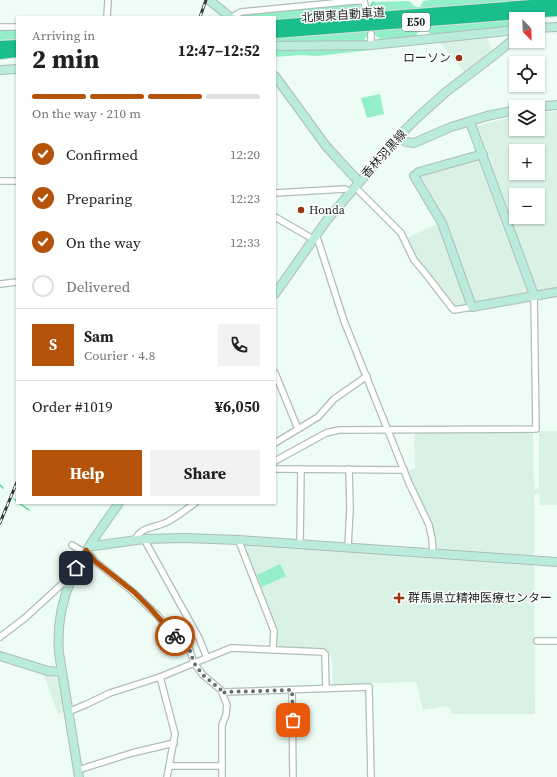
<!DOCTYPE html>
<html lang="en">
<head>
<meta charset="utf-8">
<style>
	body { margin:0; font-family:"Source Serif 4","Noto Sans JP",serif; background:#f2f2f2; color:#202124; height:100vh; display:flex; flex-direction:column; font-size:15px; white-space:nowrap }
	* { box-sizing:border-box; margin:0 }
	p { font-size:13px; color:#757577 }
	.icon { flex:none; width:22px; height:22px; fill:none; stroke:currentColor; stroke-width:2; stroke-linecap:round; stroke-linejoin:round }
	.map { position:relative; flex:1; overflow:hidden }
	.sheet { position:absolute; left:16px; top:16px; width:260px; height:488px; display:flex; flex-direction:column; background:#fff; border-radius:0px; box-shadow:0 1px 3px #0004 }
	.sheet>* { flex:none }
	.needle { width:26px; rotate:157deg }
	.controls { position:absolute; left:509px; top:12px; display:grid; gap:8px }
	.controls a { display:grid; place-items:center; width:36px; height:36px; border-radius:0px; background:#fff; box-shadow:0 1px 3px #0004; font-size:20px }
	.pin { position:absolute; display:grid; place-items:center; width:34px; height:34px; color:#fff; margin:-17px; border-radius:8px; box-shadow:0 2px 6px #0006 }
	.courier { position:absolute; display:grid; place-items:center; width:40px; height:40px; margin:-20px; border:3px solid #b45309; border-radius:50%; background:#fff; color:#222; box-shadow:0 1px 5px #0007 }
	.head em { font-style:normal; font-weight:700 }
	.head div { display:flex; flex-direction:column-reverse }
	.head { display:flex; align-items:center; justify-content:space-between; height:68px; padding:0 16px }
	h1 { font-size:26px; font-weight:700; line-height:30px }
	.bar { display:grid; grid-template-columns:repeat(4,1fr); gap:6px 4px; align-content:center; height:48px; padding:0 16px }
	.bar i { height:5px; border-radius:3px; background:#e0e0e0 }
	.bar .on { background:#b45309 }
	.bar p { grid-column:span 4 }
	.line { display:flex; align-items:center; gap:10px; padding:0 16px; border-top:1px solid #e0e0e0 }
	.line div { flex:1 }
	.round { display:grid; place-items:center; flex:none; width:42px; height:42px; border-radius:0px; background:#f2f2f2 }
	ol { padding:0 16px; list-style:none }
	li { display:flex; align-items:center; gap:12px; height:44px }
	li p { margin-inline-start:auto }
	li .icon { padding:4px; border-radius:50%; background:#b45309; color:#fff; stroke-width:4 }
	li:last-child { color:#757577 }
	li i { width:22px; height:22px; border:2px solid #e0e0e0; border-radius:50% }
	.cta { display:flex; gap:8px; margin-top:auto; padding:8px 16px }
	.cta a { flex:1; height:46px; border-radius:0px; background:#b45309; color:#fff; font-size:16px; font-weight:700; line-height:46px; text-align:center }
	.cta a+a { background:#f2f2f2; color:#202124 }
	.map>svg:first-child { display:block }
</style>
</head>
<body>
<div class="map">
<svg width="557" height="777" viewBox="0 0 557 777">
	<rect width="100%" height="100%" fill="#edfdf5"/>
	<g fill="#daf2e6" fill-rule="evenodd">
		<path d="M487,38L494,53L466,74L440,43Z"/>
		<path d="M557,111V289L538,291L535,290L476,129L477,126L516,116V129H538V113ZM516,151H538V173H516ZM516,195H538V217H516Z"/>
		<path d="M478,159L481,160L530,292L527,294L477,302L473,300L445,221L438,207L419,179L420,176Z"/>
		<path d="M440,223L469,305L455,307L415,259L406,238Z"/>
		<path d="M414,431L533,432L534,489H539V431H557V505H539L540,494H534V556L531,558L434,552V540L405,470L415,469Z"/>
		<path d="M243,543L532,563L534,566L535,713L534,714H451V709L446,706L423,710L416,682L333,684L332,660L326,649L277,648L276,645V631L242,545Z"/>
		<path d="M43,673L60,679L66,711L58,714Z"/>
	</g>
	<g fill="#94efc9">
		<path d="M430,0H532L275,20V17H237L241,14L357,3L364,10L369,9L373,2L409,1L416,7H420L423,1Z"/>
		<path d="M516,20V26L432,35C428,32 425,28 420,29L415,37L381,40L374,34H369L363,41L275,42V38Z"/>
		<path d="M17,29V39L0,40V31Z"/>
		<path d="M372,49L371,50L317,56L300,55L275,57V50Z"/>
		<path d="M380,94L384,114L367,118L361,98Z"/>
		<path d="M280,564L286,576L262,587L257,575Z"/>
	</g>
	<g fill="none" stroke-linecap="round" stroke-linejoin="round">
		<g stroke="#59cfa2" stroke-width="1.5">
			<path d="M369,9L373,2"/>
			<path d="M0,485L3,488"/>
			<path d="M14,499L17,501"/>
			<path d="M19,503L29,510"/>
		</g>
		<defs>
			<g id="street">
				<path d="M107,17L108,0"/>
				<path d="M232,17L241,12L354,1H364L366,9"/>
				<path d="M0,27H17"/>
				<path d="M371,34V45"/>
				<path d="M0,181H17"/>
				<path d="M355,187L401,233L414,260L425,273L452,308L454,310L472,307"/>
				<path d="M275,193L345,189L350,192"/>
				<path d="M275,217L313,239"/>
				<path d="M316,234L344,321L409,483L429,525L432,539L433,554"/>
				<path d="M0,284L17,282"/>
				<path d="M275,373L298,429"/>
				<path d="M275,443L318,417L334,399L367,376"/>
				<path d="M275,461L326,433L339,430L536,429L534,295"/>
				<path d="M275,469L404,470"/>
				<path d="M144,539L199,638L207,658"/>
				<path d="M135,540C140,526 158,528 169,521C178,516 187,509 195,503"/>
				<path d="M239,540L240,544L274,631L273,647L272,650"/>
				<path d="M300,544L301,469"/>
				<path d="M72,545L85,553"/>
				<path d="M348,547L350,508L349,469"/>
				<path d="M86,550L96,562L133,592L158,616L171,633L189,648L194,663L203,675L221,690L227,705L226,715L222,725V777"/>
				<path d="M0,637L25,618L62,584L70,580"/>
				<path d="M537,641H557"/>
				<path d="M160,677L175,734L167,777"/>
				<path d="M292,690L293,777"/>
				<path d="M223,694L225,692L369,687L371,777"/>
				<path d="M68,712L87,704L110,693L160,677L231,648L323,652L325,654L326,688"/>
				<path d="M170,766H222"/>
				<path d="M78,770L132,753L174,743"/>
			</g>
			<g id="secondary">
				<path d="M209,0L230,17"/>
				<path d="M538,28L557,27"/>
				<path d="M275,46L371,45L516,30"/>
				<path d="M0,70L17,69"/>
				<path d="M275,76L326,146L359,182"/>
				<path d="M535,107L557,105"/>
				<path d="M470,122L534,295"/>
				<path d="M398,137L406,142L414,143L451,127L487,116L516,110"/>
				<path d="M483,154L419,172L414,176L442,223L472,307L557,292"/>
				<path d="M275,294L327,220L398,137L417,118L446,92L497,53L516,37"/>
				<path d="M90,546H94L144,539L185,538L239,540L557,562"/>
				<path d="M0,656L48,671L62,672"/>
				<path d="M79,777L59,653C54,589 85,552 119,503"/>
			</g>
			<g id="highway">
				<path d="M275,25L557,3"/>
				<path d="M275,33L557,11"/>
				<path d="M0,46L17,45"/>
				<path d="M0,54L17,52"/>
			</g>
		</defs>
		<use href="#street" stroke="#afbeb7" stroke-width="8"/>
		<use href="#secondary" stroke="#afbeb7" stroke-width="10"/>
		<use href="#highway" stroke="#dbdcdb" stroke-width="12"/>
		<use href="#street" stroke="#fff" stroke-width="5.5"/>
		<use href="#secondary" stroke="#baebdc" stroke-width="8"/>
		<use href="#highway" stroke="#1abd8c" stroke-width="10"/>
		<defs>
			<g id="rail">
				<path d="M200,17L206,0"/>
				<path d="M0,523L17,482"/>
			</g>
		</defs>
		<use href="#rail" stroke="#363d39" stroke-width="3"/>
		<use href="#rail" stroke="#fff" stroke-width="1.5" stroke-dasharray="4.5" stroke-linecap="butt"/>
	</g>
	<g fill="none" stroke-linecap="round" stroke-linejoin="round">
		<path stroke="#66706b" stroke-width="4" stroke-dasharray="0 7.2" d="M175,636L189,648L194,663L203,675L221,690L223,694L225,692L292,690L293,720"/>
		<path stroke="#b45309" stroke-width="5" d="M76,568L86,550L96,562L134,592L150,608L175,636"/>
	</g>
	<g fill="#9a3313" stroke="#fff" stroke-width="1.5">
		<circle cx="459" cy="58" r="4"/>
		<circle cx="301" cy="210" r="4"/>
		<path d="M397 592h4v4h4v4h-4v4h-4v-4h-4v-4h4z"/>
	</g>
	<g text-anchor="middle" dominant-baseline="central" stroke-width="3" stroke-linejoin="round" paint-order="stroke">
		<rect fill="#fff" stroke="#626664" stroke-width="1" x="402" y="13" width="28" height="18" rx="3"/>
		<g font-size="11" font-weight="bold" fill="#1e2421">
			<text x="416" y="22">E50</text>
		</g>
		<g font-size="12" fill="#1e2421" stroke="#fff">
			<text transform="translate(343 15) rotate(-4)">北関東自動車道</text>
			<text transform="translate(384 154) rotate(-48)">香林羽黒線</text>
		</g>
		<g font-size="12" fill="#1e2421" stroke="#fff" text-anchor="start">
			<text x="451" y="58" text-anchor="end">ローソン</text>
			<text x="309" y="210">Honda</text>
			<text x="408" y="598">群馬県立精神医療センター</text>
		</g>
	</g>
</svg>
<div class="controls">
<a><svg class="needle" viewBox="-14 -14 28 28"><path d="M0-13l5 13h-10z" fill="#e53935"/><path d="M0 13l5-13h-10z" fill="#757577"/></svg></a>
<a><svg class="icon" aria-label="locate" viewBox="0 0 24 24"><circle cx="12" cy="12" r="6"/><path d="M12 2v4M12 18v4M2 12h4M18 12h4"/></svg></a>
<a><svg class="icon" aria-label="layers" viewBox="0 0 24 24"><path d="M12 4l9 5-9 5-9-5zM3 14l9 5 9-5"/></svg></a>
<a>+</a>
<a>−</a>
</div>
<div class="pin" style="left:293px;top:720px;background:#ea580c"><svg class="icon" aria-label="bag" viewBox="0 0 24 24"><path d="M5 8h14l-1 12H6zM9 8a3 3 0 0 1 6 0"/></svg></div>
<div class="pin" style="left:76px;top:568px;background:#1f2937"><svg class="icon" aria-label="home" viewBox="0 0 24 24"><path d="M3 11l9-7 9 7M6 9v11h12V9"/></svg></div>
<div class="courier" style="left:175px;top:636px"><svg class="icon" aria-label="bike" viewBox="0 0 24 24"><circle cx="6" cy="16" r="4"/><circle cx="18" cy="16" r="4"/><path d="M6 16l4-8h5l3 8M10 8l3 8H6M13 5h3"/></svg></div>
<section class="sheet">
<div class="head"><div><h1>2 min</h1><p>Arriving in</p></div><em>12:47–12:52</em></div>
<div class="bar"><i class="on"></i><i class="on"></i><i class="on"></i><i></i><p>On the way · 210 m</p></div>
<ol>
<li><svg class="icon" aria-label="check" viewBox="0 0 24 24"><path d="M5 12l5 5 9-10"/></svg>Confirmed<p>12:20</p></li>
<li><svg class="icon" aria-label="check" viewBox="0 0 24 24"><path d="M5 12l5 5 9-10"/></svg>Preparing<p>12:23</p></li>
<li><svg class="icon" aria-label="check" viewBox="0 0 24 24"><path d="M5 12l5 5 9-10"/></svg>On the way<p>12:33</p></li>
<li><i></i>Delivered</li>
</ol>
<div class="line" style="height:72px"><b class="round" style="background:#b45309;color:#fff">S</b><div><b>Sam</b><p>Courier · 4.8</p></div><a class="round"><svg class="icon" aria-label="phone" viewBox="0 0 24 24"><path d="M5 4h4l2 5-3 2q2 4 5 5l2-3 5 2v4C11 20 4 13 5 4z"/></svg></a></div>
<div class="line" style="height:52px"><div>Order #1019</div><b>¥6,050</b></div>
<div class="cta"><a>Help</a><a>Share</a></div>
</section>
</div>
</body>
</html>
